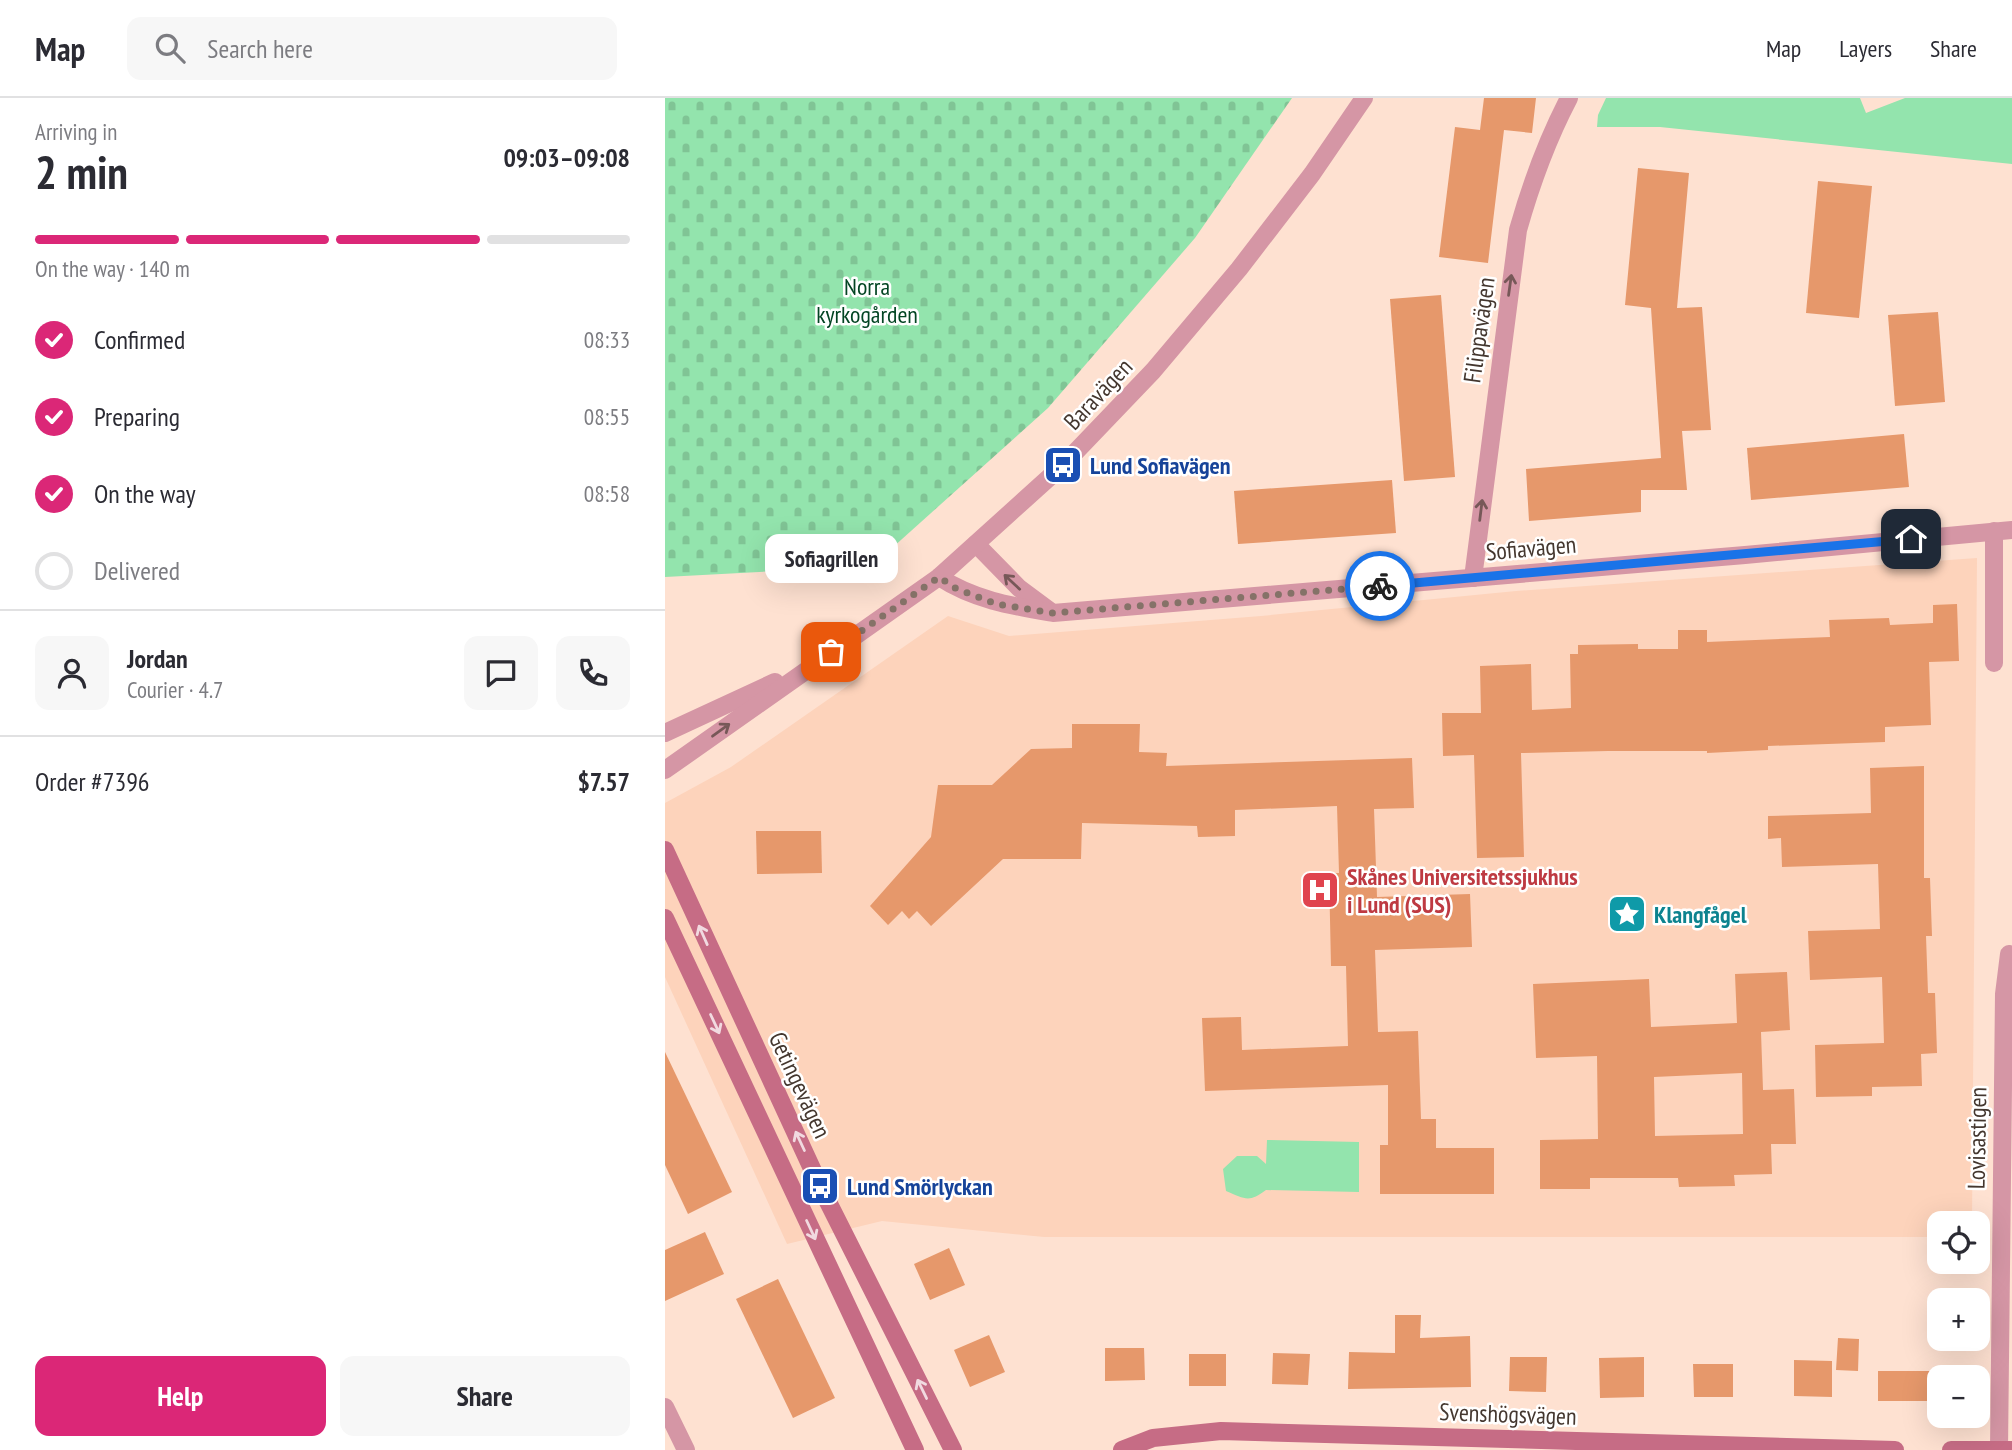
<!DOCTYPE html>
<html lang="en">
<head>
<meta charset="utf-8">
<style>
	body { margin:0; font-family:"PT Sans Narrow",sans-serif; background:#f7f7f7; color:#2b2b33; height:100vh; display:flex; flex-direction:column; font-size:26px; white-space:nowrap }
	* { box-sizing:border-box; margin:0 }
	p { font-size:23px; color:#7c7c81 }
	.icon { flex:none; width:38px; height:38px; fill:none; stroke:currentColor; stroke-width:2; stroke-linecap:round; stroke-linejoin:round }
	.map { position:relative; flex:1; overflow:hidden }
	.drawer { display:flex; flex-direction:column; background:#fff; width:665px }
	.drawer>* { flex:none }
	.fabs { position:absolute; left:1262px; top:1113px; display:grid; gap:14px }
	.fabs a { display:grid; place-items:center; width:63px; height:63px; border-radius:14px; background:#fff; box-shadow:0 7px 28px #0002; font-size:35px }
	.pin { position:absolute; display:grid; place-items:center; width:60px; height:60px; color:#fff; margin:-30px; border-radius:14px; box-shadow:0 4px 10px #0006 }
	.courier { position:absolute; display:grid; place-items:center; width:70px; height:70px; margin:-35px; border:5px solid #1a73e8; border-radius:50%; background:#fff; color:#222; box-shadow:0 2px 9px #0007 }
	.bubble { position:absolute; height:49px; border-radius:14px; background:#fff; box-shadow:0 7px 28px #0002; font-size:23px; font-weight:800; line-height:49px; text-align:center }
	.headline em { font-style:normal; font-weight:800 }
	.headline div { display:flex; flex-direction:column-reverse }
	.headline { display:flex; align-items:center; justify-content:space-between; height:119px; padding:0 35px }
	h1 { font-size:46px; font-weight:800; line-height:52px }
	.bar { display:grid; grid-template-columns:repeat(4,1fr); gap:10px 7px; align-content:center; height:84px; padding:0 35px }
	.bar i { height:9px; border-radius:5px; background:#e1e1e2 }
	.bar .selected { background:#db2777 }
	.bar p { grid-column:span 4 }
	.line { display:flex; align-items:center; gap:18px; padding:0 35px; border-top:2px solid #e1e1e2 }
	.line div { flex:1 }
	.round { display:grid; place-items:center; flex:none; width:74px; height:74px; border-radius:14px; background:#f7f7f7 }
	ol { padding:0 35px; list-style:none }
	li { display:flex; align-items:center; gap:21px; height:77px }
	li p { margin-inline-start:auto }
	li .icon { padding:7px; border-radius:50%; background:#db2777; color:#fff; stroke-width:4 }
	li:last-child { color:#7c7c81 }
	li i { width:38px; height:38px; border:4px solid #e1e1e2; border-radius:50% }
	.primary-button { display:flex; gap:14px; margin-top:auto; padding:14px 35px }
	.primary-button a { flex:1; height:80px; border-radius:14px; background:#db2777; color:#fff; font-size:28px; font-weight:800; line-height:80px; text-align:center }
	.primary-button a+a { background:#f7f7f7; color:#2b2b33 }
	header { display:flex; align-items:center; gap:42px; box-sizing:border-box; height:98px; padding:0 35px; background:#fff; border-bottom:2px solid #e1e1e2 }
	header strong { font-size:33px }
	nav { display:flex; gap:38px; margin-inline-start:auto; font-size:24px }
	.search { width:490px; height:63px; background:#f7f7f7; display:flex; align-items:center; gap:18px; box-sizing:border-box; padding:0 24px; border-radius:14px; color:#7c7c81; font-size:26px }
	main { display:flex; flex:1; min-height:0 }
	.map>svg:first-child { display:block }
</style>
</head>
<body>
<header>
<strong>Map</strong>
<div class="search"><svg class="icon" aria-label="search" viewBox="0 0 24 24"><circle cx="10" cy="10" r="6"/><path d="M15 15l6 6"/></svg>Search here</div>
<nav><a>Map</a><a>Layers</a><a>Share</a></nav>
</header>
<main>
<section class="drawer">
<div class="headline"><div><h1>2 min</h1><p>Arriving in</p></div><em>09:03–09:08</em></div>
<div class="bar"><i class="selected"></i><i class="selected"></i><i class="selected"></i><i></i><p>On the way · 140 m</p></div>
<ol>
<li><svg class="icon" aria-label="check" viewBox="0 0 24 24"><path d="M5 12l5 5 9-10"/></svg>Confirmed<p>08:33</p></li>
<li><svg class="icon" aria-label="check" viewBox="0 0 24 24"><path d="M5 12l5 5 9-10"/></svg>Preparing<p>08:55</p></li>
<li><svg class="icon" aria-label="check" viewBox="0 0 24 24"><path d="M5 12l5 5 9-10"/></svg>On the way<p>08:58</p></li>
<li><i></i>Delivered</li>
</ol>
<div class="line" style="height:126px"><a class="round"><svg class="icon" aria-label="person" viewBox="0 0 24 24"><circle cx="12" cy="8" r="4"/><path d="M4 21q1-7 8-7t8 7"/></svg></a><div><b>Jordan</b><p>Courier · 4.7</p></div><a class="round"><svg class="icon" aria-label="chat" viewBox="0 0 24 24"><path d="M4 5h16v11H9l-5 4z"/></svg></a><a class="round"><svg class="icon" aria-label="phone" viewBox="0 0 24 24"><path d="M5 4h4l2 5-3 2q2 4 5 5l2-3 5 2v4C11 20 4 13 5 4z"/></svg></a></div>
<div class="line" style="height:91px"><div>Order #7396</div><b>$7.57</b></div>
<div class="primary-button"><a>Help</a><a>Share</a></div>
</section>
<div class="map">
<svg width="1347" height="1352" viewBox="0 0 1347 1352">
	<defs>
		<pattern id="cemetery-stones" width="16" height="16" patternUnits="userSpaceOnUse" patternTransform="scale(1.75)"><rect width="16" height="16" fill="#93e4ad"/><path d="M2 7V4a2 2 0 0 1 4 0v3zM10 15v-3a2 2 0 0 1 4 0v3z" fill="#80c495"/></pattern>
	</defs>
	<rect width="100%" height="100%" fill="#fee1d1"/>
	<path fill="#fdd3bb" d="M1312,460L1307,1125H1274V1139H379L217,1123L122,1146L0,879V705L66,669L283,518L344,538L596,518L851,493Z"/>
	<path fill="url(#cemetery-stones)" d="M0,0H627L530,140L383,310L207,468L0,479Z"/>
	<g fill="#93e4ad">
		<path d="M941,0H1195L1201,15L1240,0H1347V66L995,29H932L933,17Z"/>
		<path d="M602,1042L694,1044V1094L601,1092C584,1105 580,1101 561,1093L558,1071L572,1058H592L601,1066Z"/>
	</g>
	<g fill="#e6986b" fill-rule="evenodd">
		<path d="M819,0H871L867,35L839,32L823,165L774,159L790,29L815,32Z"/>
		<path d="M973,70L1024,75L1012,210L1037,209L1046,332L1017,333L1022,392H976V414L864,423L861,371L996,360L986,210L960,207Z"/>
		<path d="M1153,83L1207,88L1194,220L1141,215Z"/>
		<path d="M776,197L790,379L739,383L725,201Z"/>
		<path d="M1273,214L1280,304L1230,308L1223,217Z"/>
		<path d="M1239,336L1244,389L1086,402L1082,350Z"/>
		<path d="M727,382L731,435L573,446L569,393Z"/>
		<path d="M1292,506L1294,563L1264,564L1266,627L1220,629V644L1103,648V652L1042,655V653H943L856,655L859,759L812,760L809,657L778,658L777,615H816L815,568L866,566L867,612L906,610L905,556H913V547L973,546V551H1013V532H1042V544L1165,539L1164,522L1224,520L1225,527L1268,525V507Z"/>
		<path d="M407,626H475L474,654L502,655L501,668L747,660L749,710L709,711L712,799L805,796L807,849L710,852L713,934L753,933L756,1021H771V1050H829V1096H715V1047H723V987L540,993L537,920L576,919L577,952L683,948L681,868H666L664,775H674L672,708L570,712V738L533,739L532,728L417,725L416,761H338L266,828L252,813L244,821L237,813L223,827L205,808L266,739L273,687H327L366,651L407,650Z"/>
		<path d="M1259,668V780H1265L1267,838H1261L1263,895H1270L1272,955L1256,956L1257,988L1207,989V998L1151,999L1150,947L1219,945L1217,879L1145,882L1143,833L1215,831L1213,766L1117,769L1116,740L1103,741V718L1206,715L1205,670Z"/>
		<path d="M91,733H156L157,775L92,776Z"/>
		<path d="M1122,874L1125,932L1096,934L1098,992L1129,991L1131,1046H1106L1107,1076L1069,1077L1070,1088L1014,1089L1013,1080H925V1091H875V1042L933,1041L932,958L871,960L868,886L984,881L986,929L1072,925L1070,876ZM1077,975L1078,1036L990,1038L989,979Z"/>
		<path d="M0,954L67,1094L23,1116L0,1067Z"/>
		<path d="M40,1134L59,1176L0,1203V1152Z"/>
		<path d="M284,1150L300,1187L265,1202L249,1166Z"/>
		<path d="M113,1181L170,1300L128,1320L71,1201Z"/>
		<path d="M730,1217H756L755,1240L805,1238L806,1289L683,1291L684,1254L730,1255Z"/>
		<path d="M324,1237L340,1274L305,1289L289,1252Z"/>
		<path d="M1173,1240L1194,1241L1193,1273L1171,1272Z"/>
		<path d="M440,1250H479L480,1282L440,1283Z"/>
		<path d="M608,1255L645,1256L643,1287L607,1286Z"/>
		<rect x="524" y="1256" width="37" height="32"/>
		<path d="M845,1259H882L881,1294L844,1293Z"/>
		<path d="M979,1259V1299L935,1300L934,1260Z"/>
		<path d="M1129,1262L1167,1263V1299L1129,1298Z"/>
		<path d="M1028,1266H1068V1299H1029Z"/>
		<rect x="1213" y="1273" width="52" height="30"/>
	</g>
	<g fill="none" stroke-linecap="round" stroke-linejoin="round">
		<g stroke="#d596a5" stroke-width="18">
			<path d="M1329,433V565"/>
			<path d="M311,446L354,490L385,513"/>
			<path d="M274,479C309,502 347,508 388,515L1080,457L1347,432"/>
			<path d="M808,480L853,132C866,86 882,42 904,0"/>
			<path d="M0,1309L21,1352"/>
			<path d="M1334,1352L1339,896L1344,856"/>
		</g>
		<g stroke="#d596a5" stroke-width="18">
			<path d="M0,635L110,584"/>
			<path d="M0,672L274,479L398,367L488,273L574,171L647,76L699,0"/>
		</g>
		<g stroke="#c66c85" stroke-width="18">
			<path d="M0,752L155,1088L288,1352"/>
			<path d="M0,820L250,1352"/>
			<path d="M457,1352L488,1340L556,1333L1230,1352"/>
			<path d="M1286,1352H1347"/>
		</g>
	</g>
	<defs><path id="oneway-shaft" d="M-6 0H5M1.5-3L5.5 0L1.5 3" fill="none" stroke-width="1.6" stroke-linecap="round" stroke-linejoin="round" transform="scale(1.75)"/></defs>
	<g stroke="#775858">
		<use href="#oneway-shaft" transform="translate(845 187) rotate(-82)"/>
		<use href="#oneway-shaft" transform="translate(816 412) rotate(-83)"/>
		<use href="#oneway-shaft" transform="translate(347 484) rotate(-137)"/>
		<use href="#oneway-shaft" transform="translate(56 632) rotate(-36)"/>
	</g>
	<g stroke="#f1dae0">
		<use href="#oneway-shaft" transform="translate(38 837) rotate(-114)"/>
		<use href="#oneway-shaft" transform="translate(50 926) rotate(65)"/>
		<use href="#oneway-shaft" transform="translate(135 1043) rotate(-115)"/>
		<use href="#oneway-shaft" transform="translate(146 1132) rotate(65)"/>
		<use href="#oneway-shaft" transform="translate(257 1291) rotate(-116)"/>
	</g>
	<g fill="none" stroke-linecap="round" stroke-linejoin="round">
		<path stroke="#857268" stroke-width="7" stroke-dasharray="0 12.6" d="M166,554L274,479L290,490L331,506L388,515L715,488"/>
		<path stroke="#1a73e8" stroke-width="9" d="M715,488L1246,441"/>
	</g>
	<defs>
		<symbol id="bus-square" viewBox="-11 -11 22 22"><rect x="-9" y="-9" width="18" height="18" rx="4" fill="#1a4fb4" stroke="#fff"/><path d="M-5-6H5V4H4V6H2V4H-2V6H-4V4H-5ZM-3.5-4V0h7V-4ZM-3.5 1.2v1.5H-2V1.2ZM2 1.2v1.5H3.5V1.2Z" fill="#fff"/></symbol>
		<symbol id="hospital-square" viewBox="-11 -11 22 22"><rect x="-9" y="-9" width="18" height="18" rx="4" fill="#e0444e" stroke="#fff"/><path d="M-5-5h3v3.5h4V-5h3V5h-3V1.5h-4V5h-3Z" fill="#fff"/></symbol>
		<symbol id="sight-square" viewBox="-11 -11 22 22"><rect x="-9" y="-9" width="18" height="18" rx="4" fill="#0f9aa8" stroke="#fff"/><path d="M0-6L1.8-2.2L6-1.7L2.9 1.2L3.7 5.4L0 3.3L-3.7 5.4L-2.9 1.2L-6-1.7L-1.8-2.2Z" fill="#fff"/></symbol>
	</defs>
	<g fill-rule="evenodd">
		<use href="#bus-square" x="376" y="345" width="44" height="44"/>
		<use href="#hospital-square" x="633" y="770" width="44" height="44"/>
		<use href="#sight-square" x="940" y="794" width="44" height="44"/>
		<use href="#bus-square" x="133" y="1066" width="44" height="44"/>
	</g>
	<g text-anchor="middle" dominant-baseline="central" stroke-width="5" stroke-linejoin="round" paint-order="stroke">
		<g font-size="24" fill="#034523" stroke="#fff">
			<text x="202" y="188">Norra<tspan x="202" dy="28">kyrkogården</tspan></text>
		</g>
		<g font-size="24" fill="#44372f" stroke="#fff">
			<text transform="translate(814 232) rotate(-82)">Filippavägen</text>
			<text transform="translate(433 296) rotate(-47)">Baravägen</text>
			<text transform="translate(866 450) rotate(-5)">Sofiavägen</text>
			<text transform="translate(135 987) rotate(65)">Getingevägen</text>
			<text transform="translate(1312 1040) rotate(-89)">Lovisastigen</text>
			<text transform="translate(843 1316) rotate(2)">Svenshögsvägen</text>
		</g>
		<g font-size="24" font-weight="bold" fill="#164399" stroke="#fff" text-anchor="start">
			<text x="425" y="367">Lund Sofiavägen</text>
			<text x="182" y="1088">Lund Smörlyckan</text>
		</g>
		<g font-size="24" font-weight="bold" fill="#be3a42" stroke="#fff" text-anchor="start">
			<text x="682" y="778">Skånes Universitetssjukhus<tspan x="682" dy="28">i Lund (SUS)</tspan></text>
		</g>
		<g font-size="24" font-weight="bold" fill="#0d838f" stroke="#fff" text-anchor="start">
			<text x="989" y="816">Klangfågel</text>
		</g>
	</g>
</svg>
<div class="fabs">
<a><svg class="icon" aria-label="locate" viewBox="0 0 24 24"><circle cx="12" cy="12" r="6"/><path d="M12 2v4M12 18v4M2 12h4M18 12h4"/></svg></a>
<a>+</a>
<a>−</a>
</div>
<div class="pin" style="left:166px;top:554px;background:#ea580c"><svg class="icon" aria-label="bag" viewBox="0 0 24 24"><path d="M5 8h14l-1 12H6zM9 8a3 3 0 0 1 6 0"/></svg></div>
<div class="pin" style="left:1246px;top:441px;background:#1f2937"><svg class="icon" aria-label="home" viewBox="0 0 24 24"><path d="M3 11l9-7 9 7M6 9v11h12V9"/></svg></div>
<div class="courier" style="left:715px;top:488px"><svg class="icon" aria-label="bike" viewBox="0 0 24 24"><circle cx="6" cy="16" r="4"/><circle cx="18" cy="16" r="4"/><path d="M6 16l4-8h5l3 8M10 8l3 8H6M13 5h3"/></svg></div>
<div class="bubble" style="left:100px;top:436px;width:133px">Sofiagrillen</div>
</div>
</main>
</body>
</html>
